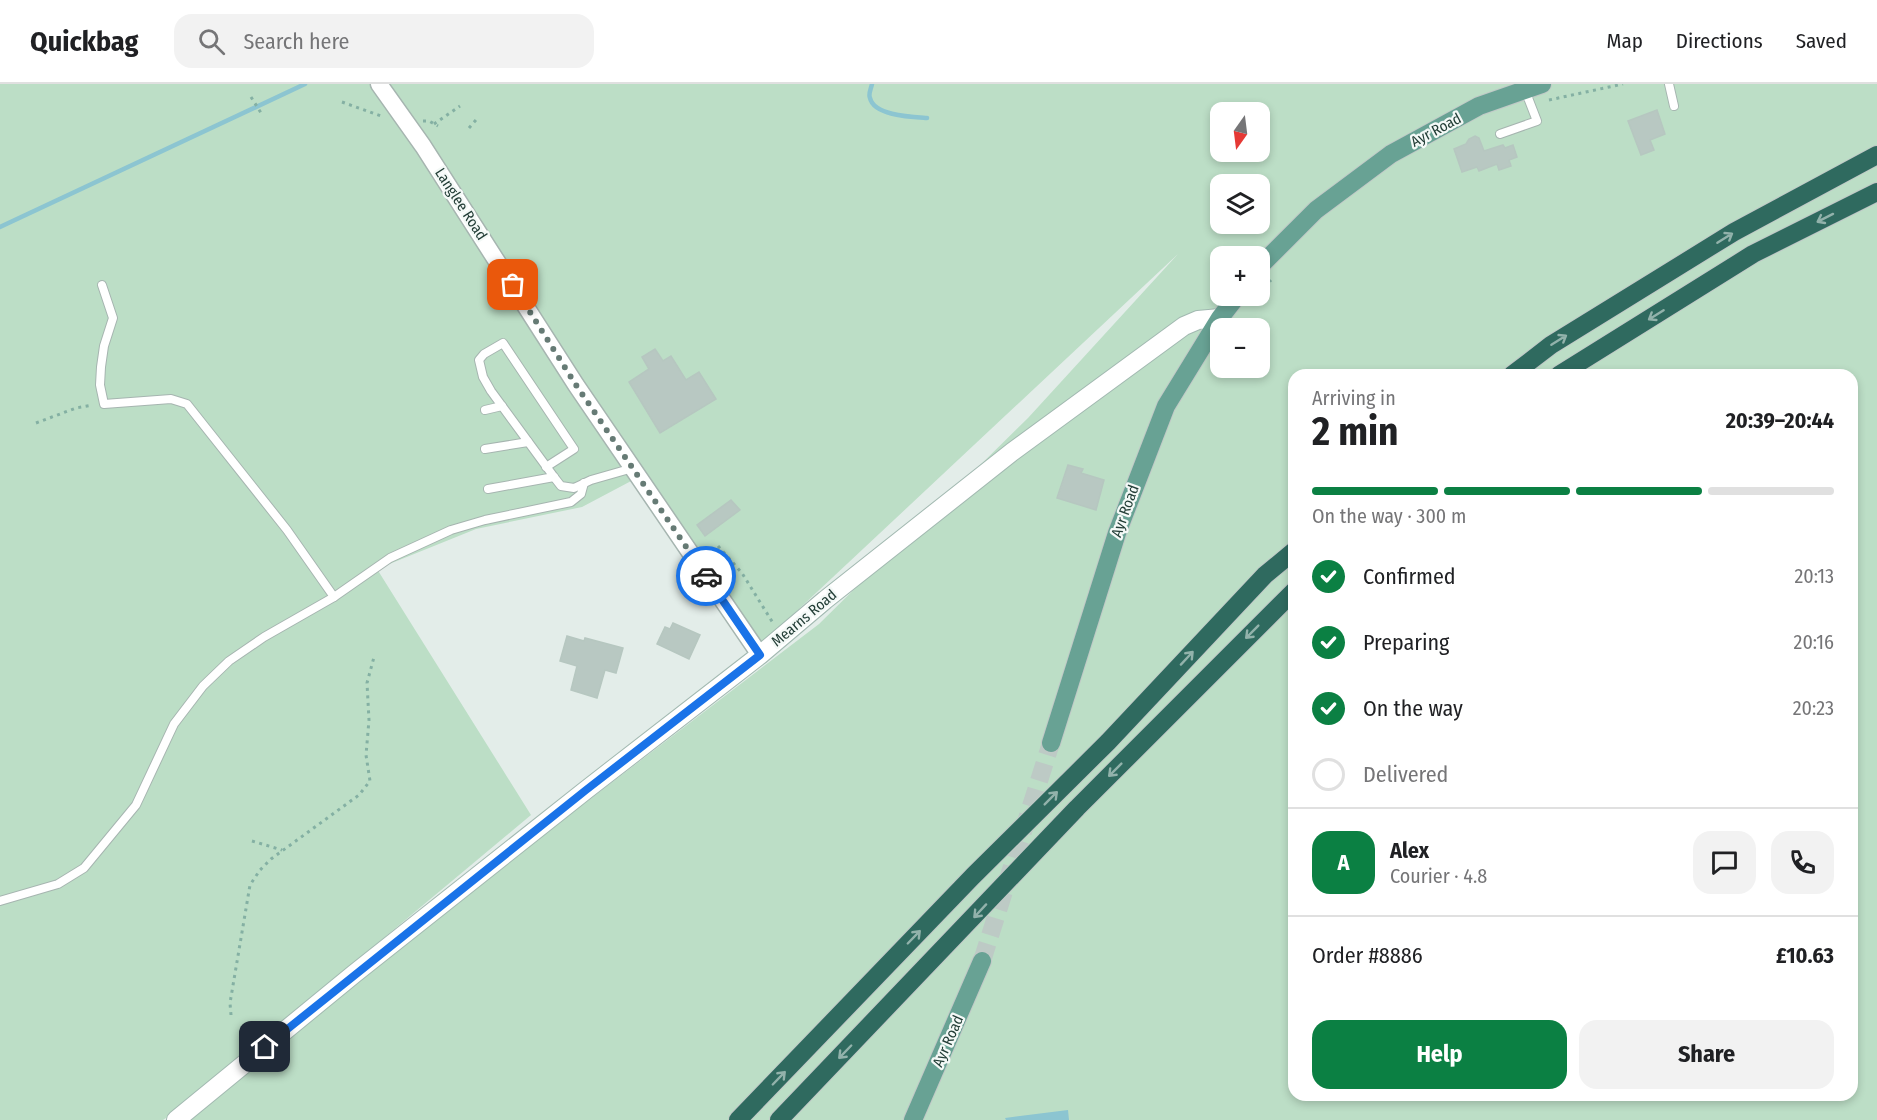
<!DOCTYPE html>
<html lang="en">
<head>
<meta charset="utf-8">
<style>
	body { margin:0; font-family:"Fira Sans Condensed",sans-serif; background:#f2f2f2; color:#202124; height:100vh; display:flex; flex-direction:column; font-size:22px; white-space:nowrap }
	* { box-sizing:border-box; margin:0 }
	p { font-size:20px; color:#757577 }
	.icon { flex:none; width:33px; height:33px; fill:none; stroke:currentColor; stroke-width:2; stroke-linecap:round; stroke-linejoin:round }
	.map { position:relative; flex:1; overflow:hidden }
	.drawer { position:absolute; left:1288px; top:285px; width:570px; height:732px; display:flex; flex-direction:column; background:#fff; border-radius:18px; box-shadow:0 3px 9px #0003 }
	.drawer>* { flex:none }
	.needle { width:39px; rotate:194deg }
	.fabs { position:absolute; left:1210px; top:18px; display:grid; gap:12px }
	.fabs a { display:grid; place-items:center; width:60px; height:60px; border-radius:12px; background:#fff; box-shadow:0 3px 9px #0003; font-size:30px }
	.pin { position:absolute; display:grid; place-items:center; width:51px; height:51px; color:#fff; margin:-26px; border-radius:12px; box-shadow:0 3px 9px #0006 }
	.courier { position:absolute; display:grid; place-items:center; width:60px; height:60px; margin:-30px; border:4px solid #1a73e8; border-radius:50%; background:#fff; color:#222; box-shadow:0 2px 8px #0007 }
	.head em { font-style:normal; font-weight:700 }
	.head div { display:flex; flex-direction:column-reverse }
	.head { display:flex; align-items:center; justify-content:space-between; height:102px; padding:0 24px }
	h1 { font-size:39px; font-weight:700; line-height:45px }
	.bar { display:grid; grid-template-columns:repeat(4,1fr); gap:9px 6px; align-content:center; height:72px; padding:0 24px }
	.bar i { height:8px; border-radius:4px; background:#e0e0e0 }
	.bar .active { background:#0b8043 }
	.bar p { grid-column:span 4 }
	.line { display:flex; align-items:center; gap:15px; padding:0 24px; border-top:2px solid #e0e0e0 }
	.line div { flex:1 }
	.round { display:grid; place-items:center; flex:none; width:63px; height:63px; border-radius:18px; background:#f2f2f2 }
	ol { padding:0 24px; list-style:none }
	li { display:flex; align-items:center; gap:18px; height:66px }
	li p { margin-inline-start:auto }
	li .icon { padding:6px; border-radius:50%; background:#0b8043; color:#fff; stroke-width:4 }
	li:last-child { color:#757577 }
	li i { width:33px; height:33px; border:3px solid #e0e0e0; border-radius:50% }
	.button { display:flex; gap:12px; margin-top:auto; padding:12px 24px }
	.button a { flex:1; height:69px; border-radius:18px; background:#0b8043; color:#fff; font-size:24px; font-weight:700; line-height:69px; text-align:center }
	.button a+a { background:#f2f2f2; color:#202124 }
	header { display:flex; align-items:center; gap:36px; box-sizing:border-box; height:84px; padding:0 30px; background:#fff; border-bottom:2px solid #e0e0e0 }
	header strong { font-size:28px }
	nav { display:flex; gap:33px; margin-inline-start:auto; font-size:21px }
	.search { width:420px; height:54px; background:#f2f2f2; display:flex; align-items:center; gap:15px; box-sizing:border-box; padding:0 21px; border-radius:18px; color:#757577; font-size:22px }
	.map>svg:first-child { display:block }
</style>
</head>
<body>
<header>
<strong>Quickbag</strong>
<div class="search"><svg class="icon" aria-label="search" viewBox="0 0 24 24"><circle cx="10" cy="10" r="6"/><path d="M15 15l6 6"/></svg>Search here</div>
<nav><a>Map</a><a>Directions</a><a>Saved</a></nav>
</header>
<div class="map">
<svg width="1877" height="1036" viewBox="0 0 1877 1036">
	<rect width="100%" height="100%" fill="#e3ede9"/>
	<path fill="#bcdec6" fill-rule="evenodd" d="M0,0H1877V1036H189L334,918L572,729L819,540L1028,334L1178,170L753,568L633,396L582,423L476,445L377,485L531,731L179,1025L163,1036H0ZM1221,28H1260V68H1221ZM1221,100H1260V140H1221ZM1221,172H1260V212H1221ZM1221,244H1260V284H1221ZM1294,291H1852V1011H1294Z"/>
	<path fill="#8cc5d1" d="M1068,1026L1069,1036H1006L1005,1034Z"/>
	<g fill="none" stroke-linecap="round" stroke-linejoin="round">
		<g stroke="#8cc5d1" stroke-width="4.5">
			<path d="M872,0C871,5 868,10 870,14C874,32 913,33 927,34"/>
			<path d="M0,143L305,0"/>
		</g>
	</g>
	<g fill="#b8c8c2" stroke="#b6c7c0" stroke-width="1.5">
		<path d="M1657,26L1665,50L1650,56L1654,66L1641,71L1628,37Z"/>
		<path d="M1475,52L1479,54L1484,67L1503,61L1505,64L1513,61L1517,73L1509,76L1511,82L1499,86L1497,80L1479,87L1477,83L1462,88L1454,65L1466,60L1469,55Z"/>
		<path d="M655,265L663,277L671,272L686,296L699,288L716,315L660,349L629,298L649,285L642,273Z"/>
		<path d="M1068,381L1083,385L1081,389L1104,396L1096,426L1057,414Z"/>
		<path d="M731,416L740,426L705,452L697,441Z"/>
		<path d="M673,539L700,551L689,575L657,560L665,543L670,545Z"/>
		<path d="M567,552L584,557L585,554L623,564L616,589L605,586L597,614L571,606L577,582L560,577Z"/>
	</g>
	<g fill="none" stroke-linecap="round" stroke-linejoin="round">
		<path stroke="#bdcac5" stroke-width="18" stroke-dasharray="18 9" stroke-linecap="butt" d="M982,877L1051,659"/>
		<defs>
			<g id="lane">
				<path d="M1669,0L1674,22"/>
				<path d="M1500,50L1537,37L1525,6"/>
				<path d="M102,201L113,234L104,262L101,283L100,301L104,320L171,315L187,320L287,446L334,513"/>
				<path d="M485,326L502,322"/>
				<path d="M485,365L528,358"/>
				<path d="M546,383L574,365L503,259L484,270L479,276L483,293L491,307L554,393L561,402L574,404L591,396L633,384"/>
				<path d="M488,405L554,393"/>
				<path d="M0,817L58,800L84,784L136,721L174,640L203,602L229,577L264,553L334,513L390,474L451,446L485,436L571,418L581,410L584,399"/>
			</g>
			<path id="street" d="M379,0L423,62L576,301L760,571"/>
			<path id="secondary" d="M176,1036L354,890L586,706L760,571L825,516L1012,368L1184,242L1198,236L1220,234"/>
			<g id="primary">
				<path d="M1260,182L1316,126L1391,70L1479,22L1542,0"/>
				<path d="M1051,659L1117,449L1166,322L1220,234L1237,212"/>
				<path d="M913,1036L982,877"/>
			</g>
			<g id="highway">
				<path d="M1512,291L1551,261L1734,148L1877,71"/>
				<path d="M1559,291L1753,170L1877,108"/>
				<path d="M738,1036L973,792L1108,658L1265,491L1294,467"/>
				<path d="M779,1036L1077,724L1294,507"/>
			</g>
		</defs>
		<use href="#lane" stroke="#a6b5b0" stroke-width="10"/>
		<use href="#street" stroke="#a6b5b0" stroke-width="19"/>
		<use href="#secondary" stroke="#a2b9b1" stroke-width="20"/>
		<use href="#primary" stroke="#c1c9c7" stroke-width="20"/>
		<use href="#highway" stroke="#c1c9c7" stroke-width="20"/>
		<g stroke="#84b0a3" stroke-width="3" stroke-dasharray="3 4.5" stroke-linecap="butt">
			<path d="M251,13L263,32"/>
			<path d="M1549,16L1623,0"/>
			<path d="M342,18L381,32"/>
			<path d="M423,37H429L438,42"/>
			<path d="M434,40L460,22"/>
			<path d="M469,44L476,36"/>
			<path d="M1260,209L1271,196"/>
			<path d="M36,339L76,324L93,321"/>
			<path d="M718,462L742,489L773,539"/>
			<path d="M252,757L282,766"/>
			<path d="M231,931L230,919L250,801L260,786L271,775L359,711L370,697L366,671L369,636L367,599L374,573"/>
		</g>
		<use href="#lane" stroke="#fff" stroke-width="8"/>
		<use href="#street" stroke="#fff" stroke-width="16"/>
		<use href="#secondary" stroke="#fff" stroke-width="18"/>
		<use href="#primary" stroke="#68a294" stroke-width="18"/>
		<use href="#highway" stroke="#2f6a5f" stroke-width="18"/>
	</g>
	<defs><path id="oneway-shaft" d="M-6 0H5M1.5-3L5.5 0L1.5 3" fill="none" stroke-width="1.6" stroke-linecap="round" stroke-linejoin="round" transform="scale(1.5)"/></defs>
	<g stroke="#92b2ab">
		<use href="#oneway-shaft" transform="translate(1825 134) rotate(153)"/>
		<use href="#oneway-shaft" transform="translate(1725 154) rotate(-32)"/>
		<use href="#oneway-shaft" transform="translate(1656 231) rotate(148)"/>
		<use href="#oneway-shaft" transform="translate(1559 256) rotate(-32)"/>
		<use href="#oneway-shaft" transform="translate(1252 548) rotate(135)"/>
		<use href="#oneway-shaft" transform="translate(1187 574) rotate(-47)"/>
		<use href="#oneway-shaft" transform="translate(1115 686) rotate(135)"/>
		<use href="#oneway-shaft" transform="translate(1051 714) rotate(-45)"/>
		<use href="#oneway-shaft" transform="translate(980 827) rotate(133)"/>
		<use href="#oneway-shaft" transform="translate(914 853) rotate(-46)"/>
		<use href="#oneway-shaft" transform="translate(845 968) rotate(134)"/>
		<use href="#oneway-shaft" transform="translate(779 994) rotate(-46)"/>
	</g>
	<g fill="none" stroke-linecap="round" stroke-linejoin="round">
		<path stroke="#667b75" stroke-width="6" stroke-dasharray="0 10.8" d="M513,201L576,301L706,492"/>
		<path stroke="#1a73e8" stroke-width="8" d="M265,963L586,706L760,571L706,492"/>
	</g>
	<g text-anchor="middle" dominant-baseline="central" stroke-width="4.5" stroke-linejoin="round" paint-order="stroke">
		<g font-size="15" fill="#233e37" stroke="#f4f9f7">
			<text transform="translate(1436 46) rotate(-28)">Ayr Road</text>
			<text transform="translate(461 120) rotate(57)">Langlee Road</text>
			<text transform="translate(1125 427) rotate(-70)">Ayr Road</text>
			<text transform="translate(804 534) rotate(-40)">Mearns Road</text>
			<text transform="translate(948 957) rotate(-66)">Ayr Road</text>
		</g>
	</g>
</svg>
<div class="fabs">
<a><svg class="needle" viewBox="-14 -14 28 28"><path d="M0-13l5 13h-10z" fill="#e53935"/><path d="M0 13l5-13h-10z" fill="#757577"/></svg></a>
<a><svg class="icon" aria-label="layers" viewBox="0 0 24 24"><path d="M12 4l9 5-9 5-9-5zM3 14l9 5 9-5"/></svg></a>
<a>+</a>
<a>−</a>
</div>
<div class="pin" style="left:513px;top:201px;background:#ea580c"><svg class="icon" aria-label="bag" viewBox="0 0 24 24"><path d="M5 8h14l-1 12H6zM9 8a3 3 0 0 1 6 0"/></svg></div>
<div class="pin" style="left:265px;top:963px;background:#1f2937"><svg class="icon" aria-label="home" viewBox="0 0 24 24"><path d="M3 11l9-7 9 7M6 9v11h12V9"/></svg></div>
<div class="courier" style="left:706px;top:492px"><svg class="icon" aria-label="car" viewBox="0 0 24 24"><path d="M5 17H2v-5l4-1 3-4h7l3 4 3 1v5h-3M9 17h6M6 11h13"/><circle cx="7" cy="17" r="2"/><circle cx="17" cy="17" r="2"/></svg></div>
<section class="drawer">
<div class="head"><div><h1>2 min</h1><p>Arriving in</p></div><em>20:39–20:44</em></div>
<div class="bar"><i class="active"></i><i class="active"></i><i class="active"></i><i></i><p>On the way · 300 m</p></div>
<ol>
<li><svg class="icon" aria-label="check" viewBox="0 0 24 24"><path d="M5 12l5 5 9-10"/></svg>Confirmed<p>20:13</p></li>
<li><svg class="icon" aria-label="check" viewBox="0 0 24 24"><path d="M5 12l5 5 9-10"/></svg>Preparing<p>20:16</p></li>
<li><svg class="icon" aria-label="check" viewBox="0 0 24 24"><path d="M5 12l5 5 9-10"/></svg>On the way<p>20:23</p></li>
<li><i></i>Delivered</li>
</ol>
<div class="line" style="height:108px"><b class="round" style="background:#0b8043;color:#fff">A</b><div><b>Alex</b><p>Courier · 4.8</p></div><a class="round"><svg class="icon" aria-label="chat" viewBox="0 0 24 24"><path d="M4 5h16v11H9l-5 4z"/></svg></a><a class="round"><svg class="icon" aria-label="phone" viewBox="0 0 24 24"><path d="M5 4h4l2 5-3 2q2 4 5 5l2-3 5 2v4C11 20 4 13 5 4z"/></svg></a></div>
<div class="line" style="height:78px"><div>Order #8886</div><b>£10.63</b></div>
<div class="button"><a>Help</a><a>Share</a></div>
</section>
</div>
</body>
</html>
